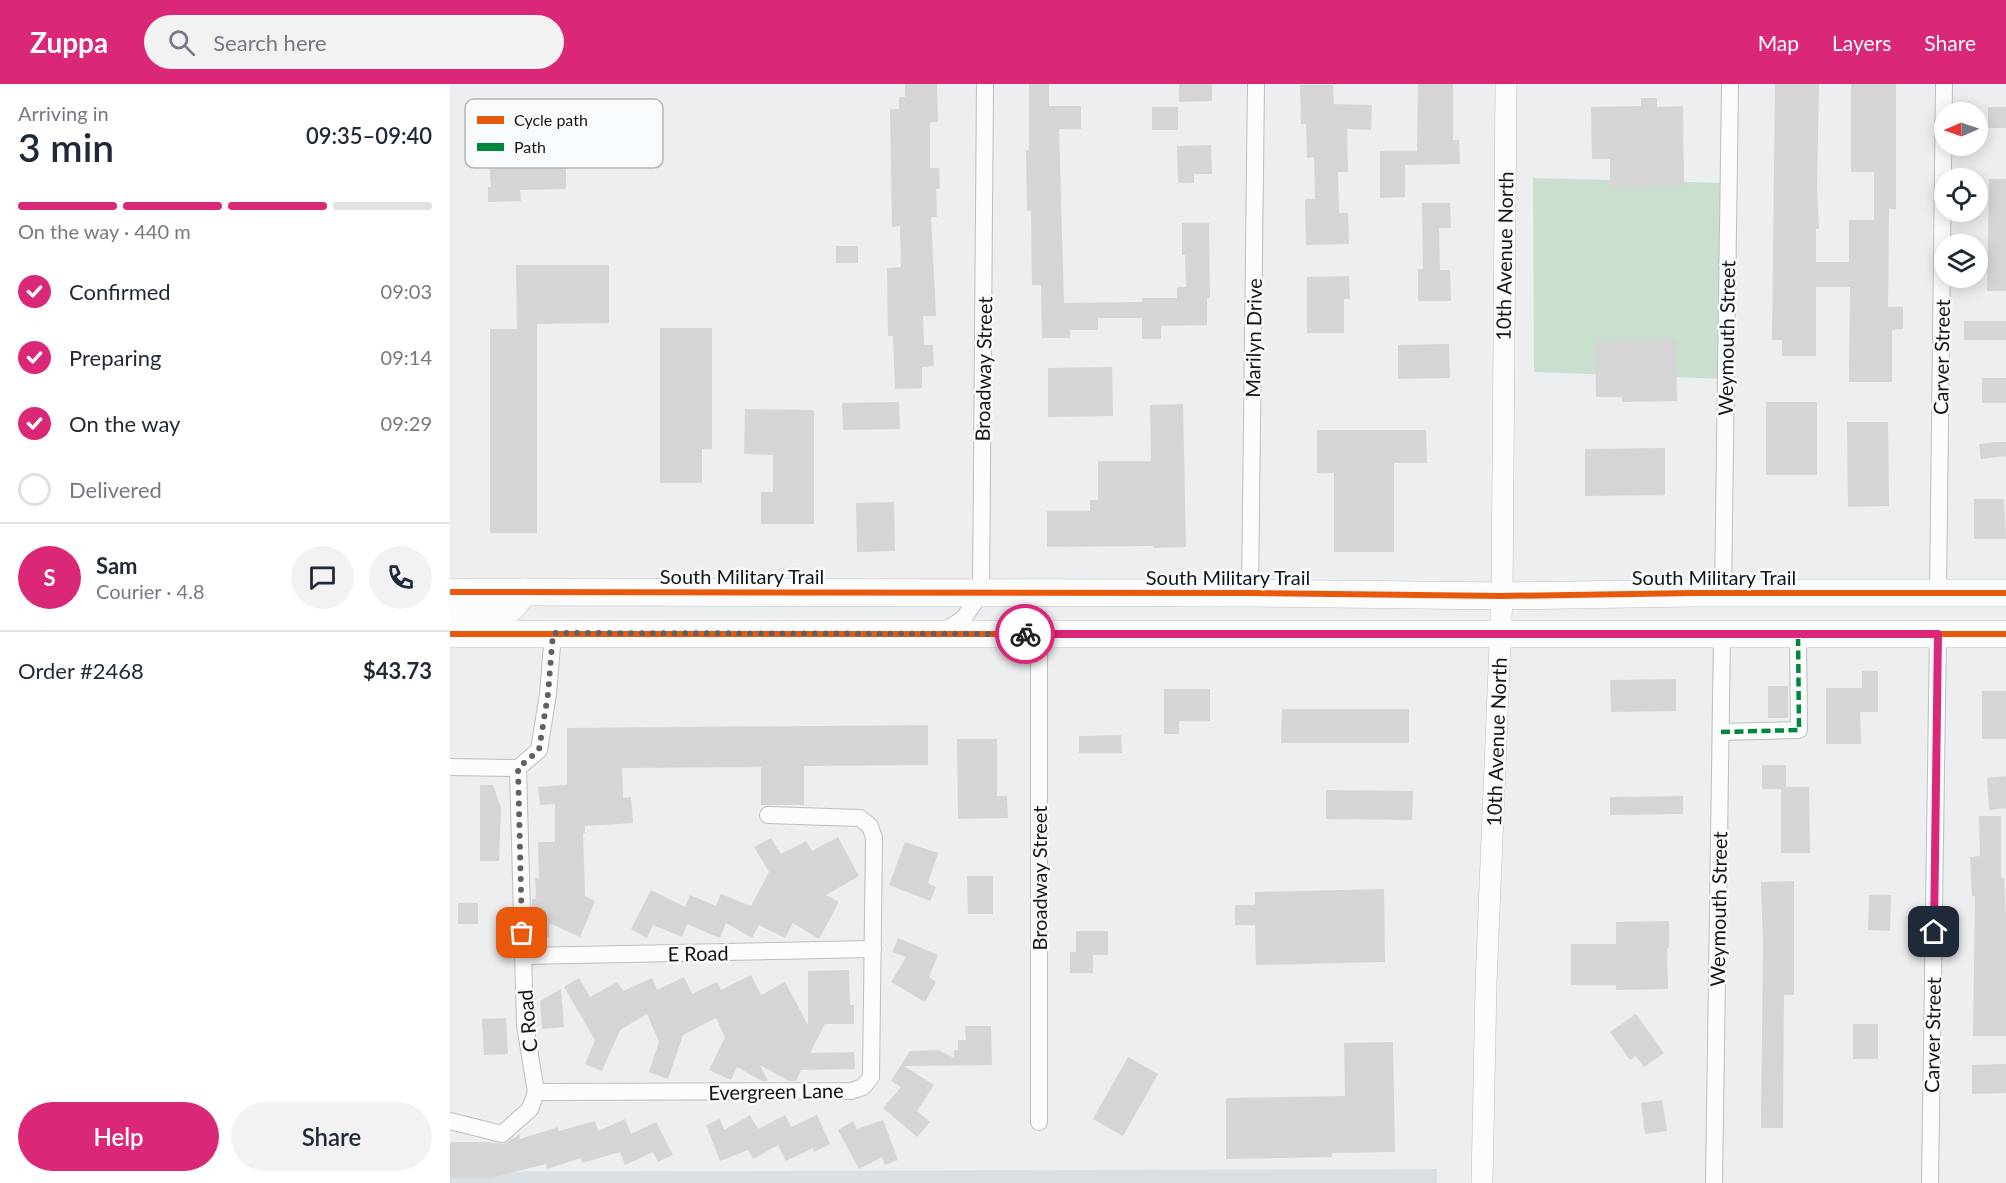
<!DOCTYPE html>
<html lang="en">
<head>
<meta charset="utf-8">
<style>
	body { margin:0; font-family:Lato,sans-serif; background:#f2f2f3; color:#1f2937; height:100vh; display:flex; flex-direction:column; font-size:22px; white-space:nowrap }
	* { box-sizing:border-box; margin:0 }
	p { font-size:20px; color:#747a83 }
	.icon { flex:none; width:33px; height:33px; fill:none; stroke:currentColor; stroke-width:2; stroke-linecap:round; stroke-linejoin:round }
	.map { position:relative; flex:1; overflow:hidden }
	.drawer { display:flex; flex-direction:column; background:#fff; width:450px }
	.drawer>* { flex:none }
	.needle { width:39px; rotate:268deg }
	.fabs { position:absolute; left:1484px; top:18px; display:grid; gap:12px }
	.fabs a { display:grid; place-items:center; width:54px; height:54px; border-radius:50%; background:#fff; box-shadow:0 3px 15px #0003; font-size:30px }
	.pin { position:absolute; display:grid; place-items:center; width:51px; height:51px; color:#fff; margin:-26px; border-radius:12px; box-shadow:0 3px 9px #0006 }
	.courier { position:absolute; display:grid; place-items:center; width:60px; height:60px; margin:-30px; border:4px solid #db2777; border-radius:50%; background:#fff; color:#222; box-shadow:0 2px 8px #0007 }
	.summary em { font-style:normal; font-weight:600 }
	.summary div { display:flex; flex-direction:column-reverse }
	.summary { display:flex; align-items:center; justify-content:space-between; height:102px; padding:0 18px }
	h1 { font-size:39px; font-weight:600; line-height:45px }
	.bar { display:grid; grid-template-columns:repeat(4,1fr); gap:9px 6px; align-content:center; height:72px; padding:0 18px }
	.bar i { height:8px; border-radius:4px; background:#e0e1e3 }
	.bar .on { background:#db2777 }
	.bar p { grid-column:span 4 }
	.line { display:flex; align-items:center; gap:15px; padding:0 18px; border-top:2px solid #e0e1e3 }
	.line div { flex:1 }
	.round { display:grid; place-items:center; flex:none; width:63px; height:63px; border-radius:32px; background:#f2f2f3 }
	ol { padding:0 18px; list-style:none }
	li { display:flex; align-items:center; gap:18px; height:66px }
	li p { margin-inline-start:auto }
	li .icon { padding:6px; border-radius:50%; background:#db2777; color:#fff; stroke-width:4 }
	li:last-child { color:#747a83 }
	li i { width:33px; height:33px; border:3px solid #e0e1e3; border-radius:50% }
	.primary-button { display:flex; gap:12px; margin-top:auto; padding:12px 18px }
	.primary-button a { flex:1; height:69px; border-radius:36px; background:#db2777; color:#fff; font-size:24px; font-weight:600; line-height:69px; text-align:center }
	.primary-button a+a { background:#f2f2f3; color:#1f2937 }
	header { display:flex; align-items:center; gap:36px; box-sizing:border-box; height:84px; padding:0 30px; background:#db2777; color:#fff }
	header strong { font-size:28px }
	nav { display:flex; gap:33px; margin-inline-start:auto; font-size:21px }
	.search { width:420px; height:54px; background:#f2f2f3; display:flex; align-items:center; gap:15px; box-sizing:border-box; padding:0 21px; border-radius:33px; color:#747a83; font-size:22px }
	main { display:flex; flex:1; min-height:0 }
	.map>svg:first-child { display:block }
</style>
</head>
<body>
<header>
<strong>Zuppa</strong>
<div class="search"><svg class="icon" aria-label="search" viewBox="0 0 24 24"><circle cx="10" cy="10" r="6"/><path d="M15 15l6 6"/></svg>Search here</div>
<nav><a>Map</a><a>Layers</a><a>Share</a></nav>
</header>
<main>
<section class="drawer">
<div class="summary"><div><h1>3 min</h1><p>Arriving in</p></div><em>09:35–09:40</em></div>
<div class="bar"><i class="on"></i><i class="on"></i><i class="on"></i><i></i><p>On the way · 440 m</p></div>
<ol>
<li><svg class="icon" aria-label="check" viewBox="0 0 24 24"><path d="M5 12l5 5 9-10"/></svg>Confirmed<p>09:03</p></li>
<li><svg class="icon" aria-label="check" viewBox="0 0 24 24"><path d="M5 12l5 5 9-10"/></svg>Preparing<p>09:14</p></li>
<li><svg class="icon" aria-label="check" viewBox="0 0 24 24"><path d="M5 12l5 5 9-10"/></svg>On the way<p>09:29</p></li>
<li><i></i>Delivered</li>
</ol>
<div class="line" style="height:108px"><b class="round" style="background:#db2777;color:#fff">S</b><div><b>Sam</b><p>Courier · 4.8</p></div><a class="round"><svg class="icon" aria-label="chat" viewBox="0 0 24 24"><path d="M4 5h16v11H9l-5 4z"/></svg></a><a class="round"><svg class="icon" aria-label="phone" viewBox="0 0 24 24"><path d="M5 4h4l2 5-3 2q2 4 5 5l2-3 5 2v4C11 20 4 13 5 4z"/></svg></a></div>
<div class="line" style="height:78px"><div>Order #2468</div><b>$43.73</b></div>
<div class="primary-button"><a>Help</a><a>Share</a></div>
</section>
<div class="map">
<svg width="1556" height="1099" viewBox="0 0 1556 1099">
	<rect width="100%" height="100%" fill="#eceef0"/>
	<path fill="#dadfe4" d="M987,1085V1099H0V1088Z"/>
	<path fill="#cadfcf" d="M1083,94L1278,99L1276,295L1084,288Z"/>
	<g fill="#d5d5d6">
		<path d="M455,0H487L488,38H480V84H489L490,105H486L487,133H481L486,232H473L474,261H483L484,282L472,283V304L445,305L443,252H438L437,184L451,183L450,142L442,143L440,25H449V13H455Z"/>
		<path d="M579,0H599V22H631V45H609L614,219L692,218V214H727V203H736L735,171H732V139H759L760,214H757V241L711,242V255H692V234H648V246H620V254H592L591,201H582L581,127H577L576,66H579Z"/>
		<path d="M729,0H762V17L729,18Z"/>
		<path d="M968,0H1003V56H1009L1010,80L955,81V113L930,114V67H967Z"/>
		<path d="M1325,0H1369L1367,104L1369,145H1366V178H1399V136H1424V88H1401V0H1446V125H1439L1438,223H1453V245L1442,246V298H1399L1400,203H1366V272H1332V256H1322Z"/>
		<path d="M850,1H883L884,20L922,21L921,46L897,45L898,88H888L889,129H898L899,160L856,161L855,115H865L864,73L857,74L856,40H851Z"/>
		<path d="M1191,14H1207V23L1233,22L1234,102L1160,103V75H1142L1141,23L1191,22Z"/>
		<rect x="702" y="23" width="26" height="23"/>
		<rect x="1538" y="23" width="18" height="21"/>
		<path d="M761,61L762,90H744V99H728L727,62Z"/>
		<path d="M69,76H116V105L70,106L71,117L38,118V103H41L39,77Z"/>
		<path d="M1539,95H1556V207H1537Z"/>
		<path d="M972,119H1000L1001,144H989L990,186H1000L1001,217H968V185H973Z"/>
		<rect x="386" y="162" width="22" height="17"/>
		<path d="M66,181H159V239L87,240V449H40V245H67Z"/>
		<path d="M899,192L900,215H894V249H857V193Z"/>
		<rect x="1514" y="237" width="42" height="19"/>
		<path d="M210,244H262V365H252V399H210Z"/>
		<path d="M1226,256L1227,317L1172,318V313H1146L1145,258Z"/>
		<path d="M999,260L1000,294L948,295V261Z"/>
		<path d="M662,283L663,332L598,333V284Z"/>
		<rect x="1532" y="294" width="24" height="25"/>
		<path d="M449,318L450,345L393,346L392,319Z"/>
		<rect x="1316" y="318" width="51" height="73"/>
		<path d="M733,320L736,463L703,464V462L597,463V427H640V416H648V377H701L700,321Z"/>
		<path d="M295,325L364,326V440H311V408H323V371L294,370Z"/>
		<path d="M1397,338H1438L1439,422L1398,423Z"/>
		<path d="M867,346H976L977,379H944V468H884V389H867Z"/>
		<path d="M1546,358H1556V372L1531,375L1529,360Z"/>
		<path d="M1215,364V411L1135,412V365Z"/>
		<path d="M1524,415H1554L1556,455H1524Z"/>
		<path d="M444,418L445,467L407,468L406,419Z"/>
		<path d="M1412,587H1428V628H1410L1411,660H1376V604H1412Z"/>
		<path d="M1226,595V627L1161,628L1160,596Z"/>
		<rect x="1318" y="602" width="20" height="32"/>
		<path d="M714,605H760V637H729V650H714Z"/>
		<rect x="1532" y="607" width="24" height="48"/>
		<path d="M832,625H959V659H831Z"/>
		<path d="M478,641V681L354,682V721H311V683L172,684L173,714L181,713L183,739L135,742V749H133L135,812L145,817L130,853L99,839V853H83L82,815H86L85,794H89L88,758H105V720L90,721L88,703L117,701V644Z"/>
		<path d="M671,651L672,669H629V652Z"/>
		<path d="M507,655H547V712H557L558,734L508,735Z"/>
		<path d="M1312,681H1336V703H1359L1360,769H1331V705H1312Z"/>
		<path d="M1556,692V724L1539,726L1537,694Z"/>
		<path d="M30,701H43L51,724L49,777H30Z"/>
		<path d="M876,706L963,707L962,736L876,735Z"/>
		<path d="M1233,712V730L1160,731V713Z"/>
		<path d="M1529,732H1551V794H1554L1556,833V952H1523L1525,812H1522L1520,773L1530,772Z"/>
		<path d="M388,753L409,792L376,811L389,818L369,855L343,839L335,854L309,841L302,854L276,839L270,854L237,840L232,853L203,841L197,854L181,845L201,806L235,823L240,811L266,822L271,810L301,822L319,788L304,763L321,754L331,770L356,757L362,767Z"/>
		<path d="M455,758L488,769L478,799L486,803L480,817L439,801Z"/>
		<path d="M517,792H543V830H518Z"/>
		<path d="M1344,797V911H1334L1333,1044H1311L1313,859L1311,798Z"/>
		<path d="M934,805L935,878L806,881L805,841H785V821H805V808Z"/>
		<path d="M1419,811H1441L1440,847L1418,846Z"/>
		<rect x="8" y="819" width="20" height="21"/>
		<path d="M1219,837V864H1217L1218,905L1166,906V901H1121V860H1166V838Z"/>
		<path d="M626,847H658V871H643V889H620V868H626Z"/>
		<path d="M448,854L488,871L479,893L486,898L475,918L441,898L456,873L442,868Z"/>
		<path d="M399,886L400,921H404V940H375L360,969L404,968L405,985L351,986L346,997H339L310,981L318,997H312L287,983L281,996L259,986L275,953L266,934L233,951L218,995L199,988L209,958L197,930L170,946L152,987L135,980L145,956L114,903L129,894L140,913L167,898L173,907L202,894L207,906L234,893L242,910L267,898L271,906L301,891L311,911L335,898L358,941V887Z"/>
		<path d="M111,905L114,943L92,945L90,917Z"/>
		<path d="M1186,930L1214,969L1194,983L1186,972L1180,976L1160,948Z"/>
		<path d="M56,934L58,970L34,971L32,935Z"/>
		<rect x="1403" y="940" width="25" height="35"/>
		<path d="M515,942H541L542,981L454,982L484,1001L467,1027L480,1038L467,1053L433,1024L451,1003L441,997L460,967L488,966L504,974V966H508V956H516Z"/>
		<path d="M943,958L945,1068L882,1069V1073L776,1075V1014L895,1012L894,959Z"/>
		<path d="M678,973L708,990L673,1052L643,1035Z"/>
		<path d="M1556,980V1009L1522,1010V981Z"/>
		<path d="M1212,1016L1217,1047L1195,1050L1191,1019Z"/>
		<path d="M300,1031L308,1045L335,1031L341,1043L367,1031L380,1060L364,1068L363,1064L336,1077L328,1061L303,1075L298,1066L270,1077L256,1041L270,1035L274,1046Z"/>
		<path d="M175,1035L181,1050L206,1038L223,1071L208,1078L203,1068L175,1081L170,1068L132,1079L131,1074L97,1085L96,1080L40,1094H0V1058H39L54,1060L70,1050V1055L108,1043L109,1047L145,1037L148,1047Z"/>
		<path d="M433,1036L448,1076L435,1081L432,1073L409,1085L388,1046L403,1037L407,1045Z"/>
	</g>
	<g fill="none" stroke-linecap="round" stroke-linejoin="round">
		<defs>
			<g id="minor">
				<path d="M800,509L806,0"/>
				<path d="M1273,509L1280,0"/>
				<path d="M1488,509L1494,0"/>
				<path d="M494,547L513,535L531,509L535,0"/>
				<path d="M589,550V1038"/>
				<path d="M1271,648L1349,646L1348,550"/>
				<path d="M0,683L68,684"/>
				<path d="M68,684L75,941L86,1008"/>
				<path d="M68,684L89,666L98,610L103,549"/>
				<path d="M73,872L423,865"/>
				<path d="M0,1037L52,1050L80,1025L86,1008L401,1007L413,1003L421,993L424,754L420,742L410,734L318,731"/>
				<path d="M1264,1099L1272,550"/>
				<path d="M1480,1099L1488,550"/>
			</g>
			<path id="tertiary" d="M1032,1099L1036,900L1052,512L1056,0"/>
			<g id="primary">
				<path d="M0,508L800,509L1052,512L1243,509H1556"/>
				<path d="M9,531H42L61,524L74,508"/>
				<path d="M0,550H1556"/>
			</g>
		</defs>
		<use href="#minor" stroke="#bdbec0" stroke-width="18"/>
		<use href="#tertiary" stroke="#bdbec0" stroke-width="22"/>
		<use href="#primary" stroke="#bdbec0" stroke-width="28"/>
		<use href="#minor" stroke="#fcfcfd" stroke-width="16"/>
		<use href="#tertiary" stroke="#fcfcfd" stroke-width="21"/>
		<use href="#primary" stroke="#fcfcfd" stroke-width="27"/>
		<path stroke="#00873e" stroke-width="4.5" stroke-dasharray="9 4.5" stroke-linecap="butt" d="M1271,648L1349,646L1348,550"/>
		<defs>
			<g id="cycleway">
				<path d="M0,508L800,509L1052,512L1243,509H1556"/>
				<path d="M0,550H1556"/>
			</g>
		</defs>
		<use href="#cycleway" stroke="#f8fbfe" stroke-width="10"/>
		<use href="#cycleway" stroke="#e8590c" stroke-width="6"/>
	</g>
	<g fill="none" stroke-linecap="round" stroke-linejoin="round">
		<path stroke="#606162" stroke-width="6" stroke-dasharray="0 10.8" d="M72,849L68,684L89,666L98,610L103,549L575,550"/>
		<path stroke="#db2777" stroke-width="8" d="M575,550H1488L1484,848"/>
	</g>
	<g text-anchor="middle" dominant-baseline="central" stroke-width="5" stroke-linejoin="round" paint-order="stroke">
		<g font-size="20" fill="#141516" stroke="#f8fbfe">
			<text transform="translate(1054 172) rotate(-89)">10th Avenue North</text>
			<text transform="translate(803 254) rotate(-89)">Marilyn Drive</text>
			<text transform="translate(1276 254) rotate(-89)">Weymouth Street</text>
			<text transform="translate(1491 273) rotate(-89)">Carver Street</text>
			<text transform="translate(533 285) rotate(-89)">Broadway Street</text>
			<text x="292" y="492">South Military Trail</text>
			<text x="778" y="493">South Military Trail</text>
			<text x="1264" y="493">South Military Trail</text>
			<text transform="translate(1046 658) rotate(-88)">10th Avenue North</text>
			<text transform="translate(589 794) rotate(-90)">Broadway Street</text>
			<text transform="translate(1268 825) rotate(-89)">Weymouth Street</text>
			<text transform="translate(248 869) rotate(-1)">E Road</text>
			<text transform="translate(77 937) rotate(-95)">C Road</text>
			<text transform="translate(1482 951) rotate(-89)">Carver Street</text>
			<text transform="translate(326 1007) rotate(-1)">Evergreen Lane</text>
		</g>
	</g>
	<rect x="15" y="15" width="198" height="69" rx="9" fill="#f8fbfe" stroke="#b4b6b8" stroke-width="1.5"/>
	<rect x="27" y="32" width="27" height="8" fill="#e8590c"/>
	<rect x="27" y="59" width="27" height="8" fill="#00873e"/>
	<g font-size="16" fill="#141516">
		<text x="64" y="42">Cycle path</text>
		<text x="64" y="69">Path</text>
	</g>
</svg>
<div class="fabs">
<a><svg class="needle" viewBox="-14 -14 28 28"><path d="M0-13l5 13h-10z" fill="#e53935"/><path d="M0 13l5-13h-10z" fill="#747a83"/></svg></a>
<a><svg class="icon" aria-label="locate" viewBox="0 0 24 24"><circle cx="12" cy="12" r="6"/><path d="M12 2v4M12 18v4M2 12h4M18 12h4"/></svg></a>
<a><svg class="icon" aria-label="layers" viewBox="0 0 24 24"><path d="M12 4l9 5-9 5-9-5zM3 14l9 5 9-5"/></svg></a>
</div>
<div class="pin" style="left:72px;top:849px;background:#ea580c"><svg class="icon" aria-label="bag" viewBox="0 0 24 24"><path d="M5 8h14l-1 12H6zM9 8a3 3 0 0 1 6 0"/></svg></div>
<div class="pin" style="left:1484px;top:848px;background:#1f2937"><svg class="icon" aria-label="home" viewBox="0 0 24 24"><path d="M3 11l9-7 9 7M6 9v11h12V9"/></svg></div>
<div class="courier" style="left:575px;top:550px"><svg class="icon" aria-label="bike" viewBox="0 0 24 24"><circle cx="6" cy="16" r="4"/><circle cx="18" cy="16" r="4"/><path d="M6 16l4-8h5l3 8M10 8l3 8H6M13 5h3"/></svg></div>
</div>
</main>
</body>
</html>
